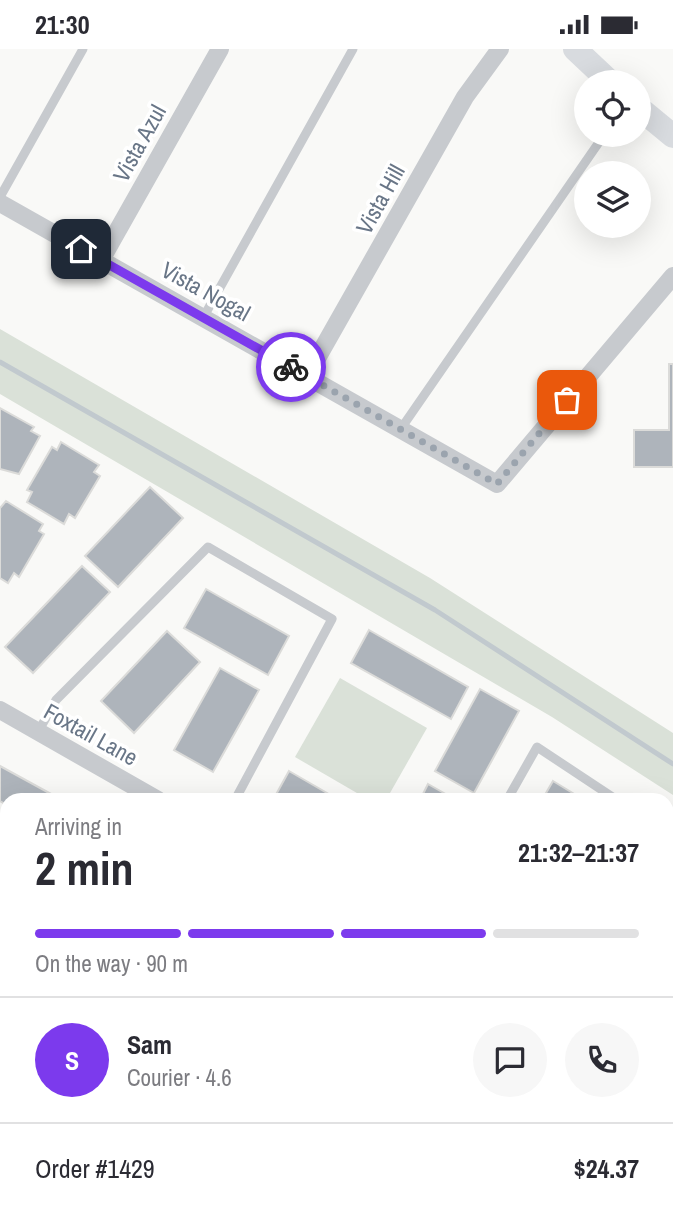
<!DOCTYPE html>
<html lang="en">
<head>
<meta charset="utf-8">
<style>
	body { margin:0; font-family:"Archivo Narrow",sans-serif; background:#f7f7f7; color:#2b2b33; height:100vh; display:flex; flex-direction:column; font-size:26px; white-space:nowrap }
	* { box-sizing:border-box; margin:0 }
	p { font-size:23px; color:#7c7c81 }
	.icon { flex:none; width:38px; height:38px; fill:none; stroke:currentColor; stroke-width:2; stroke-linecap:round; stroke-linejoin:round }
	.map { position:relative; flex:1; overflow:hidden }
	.sheet { position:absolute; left:0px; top:744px; width:674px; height:436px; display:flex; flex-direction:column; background:#fff; border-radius:21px 21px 0 0; box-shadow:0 7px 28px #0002 }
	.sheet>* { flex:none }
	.controls { position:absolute; left:574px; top:21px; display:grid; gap:14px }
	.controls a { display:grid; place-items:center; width:77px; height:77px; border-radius:50%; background:#fff; box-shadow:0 7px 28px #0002; font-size:35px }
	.pin { position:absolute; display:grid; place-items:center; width:60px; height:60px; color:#fff; margin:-30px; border-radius:14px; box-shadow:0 4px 10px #0006 }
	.courier { position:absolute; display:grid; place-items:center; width:70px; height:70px; margin:-35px; border:5px solid #7c3aed; border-radius:50%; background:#fff; color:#222; box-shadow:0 2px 9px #0007 }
	.overview em { font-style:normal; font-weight:700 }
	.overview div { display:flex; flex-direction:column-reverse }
	.overview { display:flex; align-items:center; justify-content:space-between; height:119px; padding:0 35px }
	h1 { font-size:46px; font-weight:700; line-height:52px }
	.bar { display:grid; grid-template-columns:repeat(4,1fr); gap:10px 7px; align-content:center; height:84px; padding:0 35px }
	.bar i { height:9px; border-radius:5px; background:#e1e1e2 }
	.bar .selected { background:#7c3aed }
	.bar p { grid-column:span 4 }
	.line { display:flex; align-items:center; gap:18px; padding:0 35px; border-top:2px solid #e1e1e2 }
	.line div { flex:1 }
	.round { display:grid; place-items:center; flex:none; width:74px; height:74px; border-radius:37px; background:#f7f7f7 }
	.status { display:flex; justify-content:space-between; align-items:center; height:49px; padding:0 35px; background:#fff; direction:ltr }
	.status svg { height:19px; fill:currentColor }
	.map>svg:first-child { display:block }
</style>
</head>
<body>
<div class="status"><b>21:30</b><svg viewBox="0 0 49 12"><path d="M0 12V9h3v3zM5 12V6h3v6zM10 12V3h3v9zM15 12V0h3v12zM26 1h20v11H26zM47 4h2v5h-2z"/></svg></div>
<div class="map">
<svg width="673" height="1178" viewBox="0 0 673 1178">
	<rect width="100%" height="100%" fill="#f9f9f7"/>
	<path fill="#e7e8e8" d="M0,1062L7,1072V1172L78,1173L82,1178H0Z"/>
	<g fill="#dae1d8">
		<path d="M0,280L430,529L673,684V746L552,668L0,345Z"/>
		<path d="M340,629L427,679L386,751H369L295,708Z"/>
	</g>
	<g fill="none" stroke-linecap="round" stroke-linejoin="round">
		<path stroke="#c1c9ce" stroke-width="5" d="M0,313L435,561L673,715"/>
	</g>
	<g fill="#aeb4bb" stroke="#dbdbd9" stroke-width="2">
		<path d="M669,315H673V418H634V381H669Z"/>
		<path d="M0,359L34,378L31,382L40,387L19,425L0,420Z"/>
		<path d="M61,393L99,416L94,423L100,427L75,469L69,465L64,475L27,453L32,443L27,441L52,398L57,401Z"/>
		<path d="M150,438L183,469L118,538L85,507Z"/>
		<path d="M6,452L43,475L39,482L44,485L19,528L14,524L8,534L0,529V459Z"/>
		<path d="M82,517L110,543L33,624L5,598Z"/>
		<path d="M206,540L289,587L268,626L184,579Z"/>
		<path d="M369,581L468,638L451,670L351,614Z"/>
		<path d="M167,582L200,613L134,684L101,652Z"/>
		<path d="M220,619L259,641L213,723L174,701Z"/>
		<path d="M480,640L519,662L474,744L435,722Z"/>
		<path d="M0,717L62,751H7V756L0,752Z"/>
		<path d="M289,722L339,751H273Z"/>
		<path d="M553,732L584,751H542Z"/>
		<path d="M428,735L456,751H420Z"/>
		<path d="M667,820L673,825V884L667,880Z"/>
		<path d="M0,823L7,833V840L0,844Z"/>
		<path d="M7,861V905L0,910V866Z"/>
		<path d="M667,892L673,897V905L667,913Z"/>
		<path d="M7,910V954L0,959V915Z"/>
		<path d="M7,973V999L0,990V978Z"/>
		<path d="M667,1159L673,1167V1178H640L648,1172H667Z"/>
		<path d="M173,1172H189L193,1178H165Z"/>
		<path d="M211,1172H253L246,1178H215Z"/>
		<path d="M278,1172H289L293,1178H270Z"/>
		<path d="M328,1172H356L348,1178H332Z"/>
		<path d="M402,1172H466L458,1178H406Z"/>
		<path d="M478,1172H509L513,1178H470Z"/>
	</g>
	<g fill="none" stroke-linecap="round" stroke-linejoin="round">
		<g stroke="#c7cace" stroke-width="9">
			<path d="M0,148L83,0"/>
			<path d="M203,269L353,0"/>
			<path d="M400,381L604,86"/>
			<path d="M38,683L56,651L208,498L332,570L235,751"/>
			<path d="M507,751L537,698L617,751"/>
			<path d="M667,784L673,788"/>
			<path d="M667,962L673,953"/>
			<path d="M0,1011L7,1021"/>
			<path d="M667,1019L673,1025"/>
			<path d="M0,1113L7,1123"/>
			<path d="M42,1172L46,1178"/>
			<path d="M114,1172L118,1178"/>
			<path d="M570,1172L574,1178"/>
			<path d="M132,1178L140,1172"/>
		</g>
		<g stroke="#c7cace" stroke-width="18">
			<path d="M0,154L497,435L673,227"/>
			<path d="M101,211L220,0"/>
			<path d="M307,327L465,48L500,0"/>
			<path d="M0,661L158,751"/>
			<path d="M667,1091L673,1098"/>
		</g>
		<g stroke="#d8dbdf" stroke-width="24">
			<path d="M575,0L610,33"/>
			<path d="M639,59L673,87"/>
		</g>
	</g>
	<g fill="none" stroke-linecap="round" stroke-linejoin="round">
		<path stroke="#9ba4ae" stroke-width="7" stroke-dasharray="0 12.6" d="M291,318L497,435L567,351"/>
		<path stroke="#7c3aed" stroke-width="9" d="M81,200L291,318"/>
	</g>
	<g text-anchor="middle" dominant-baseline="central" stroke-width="7" stroke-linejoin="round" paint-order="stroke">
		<g font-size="23" fill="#697687" stroke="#fff">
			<text transform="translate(139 94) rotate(-61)">Vista Azul</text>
			<text transform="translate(380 150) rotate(-61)">Vista Hill</text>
			<text transform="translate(206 242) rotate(29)">Vista Nogal</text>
			<text transform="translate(91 685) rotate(29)">Foxtail Lane</text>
		</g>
	</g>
</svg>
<div class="controls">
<a><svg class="icon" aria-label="locate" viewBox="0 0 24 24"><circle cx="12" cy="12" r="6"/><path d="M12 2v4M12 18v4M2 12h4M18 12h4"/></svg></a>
<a><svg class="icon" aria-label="layers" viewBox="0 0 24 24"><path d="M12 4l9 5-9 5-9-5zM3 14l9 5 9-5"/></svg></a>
</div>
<div class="pin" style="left:567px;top:351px;background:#ea580c"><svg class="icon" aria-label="bag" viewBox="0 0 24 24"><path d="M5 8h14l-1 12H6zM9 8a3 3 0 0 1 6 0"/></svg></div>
<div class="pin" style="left:81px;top:200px;background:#1f2937"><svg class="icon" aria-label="home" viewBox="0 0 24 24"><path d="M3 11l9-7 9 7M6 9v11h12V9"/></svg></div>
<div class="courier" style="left:291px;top:318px"><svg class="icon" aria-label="bike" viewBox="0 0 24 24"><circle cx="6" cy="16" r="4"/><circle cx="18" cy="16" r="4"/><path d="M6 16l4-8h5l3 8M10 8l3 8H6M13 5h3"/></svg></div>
<section class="sheet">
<div class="overview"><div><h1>2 min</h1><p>Arriving in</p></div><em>21:32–21:37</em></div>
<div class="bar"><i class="selected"></i><i class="selected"></i><i class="selected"></i><i></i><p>On the way · 90 m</p></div>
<div class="line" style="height:126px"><b class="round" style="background:#7c3aed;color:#fff">S</b><div><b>Sam</b><p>Courier · 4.6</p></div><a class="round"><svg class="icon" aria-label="chat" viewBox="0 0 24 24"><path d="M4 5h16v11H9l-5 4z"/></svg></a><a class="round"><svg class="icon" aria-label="phone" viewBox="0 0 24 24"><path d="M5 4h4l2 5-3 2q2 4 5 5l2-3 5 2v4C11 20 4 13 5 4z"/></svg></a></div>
<div class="line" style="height:91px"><div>Order #1429</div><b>$24.37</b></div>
</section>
</div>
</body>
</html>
